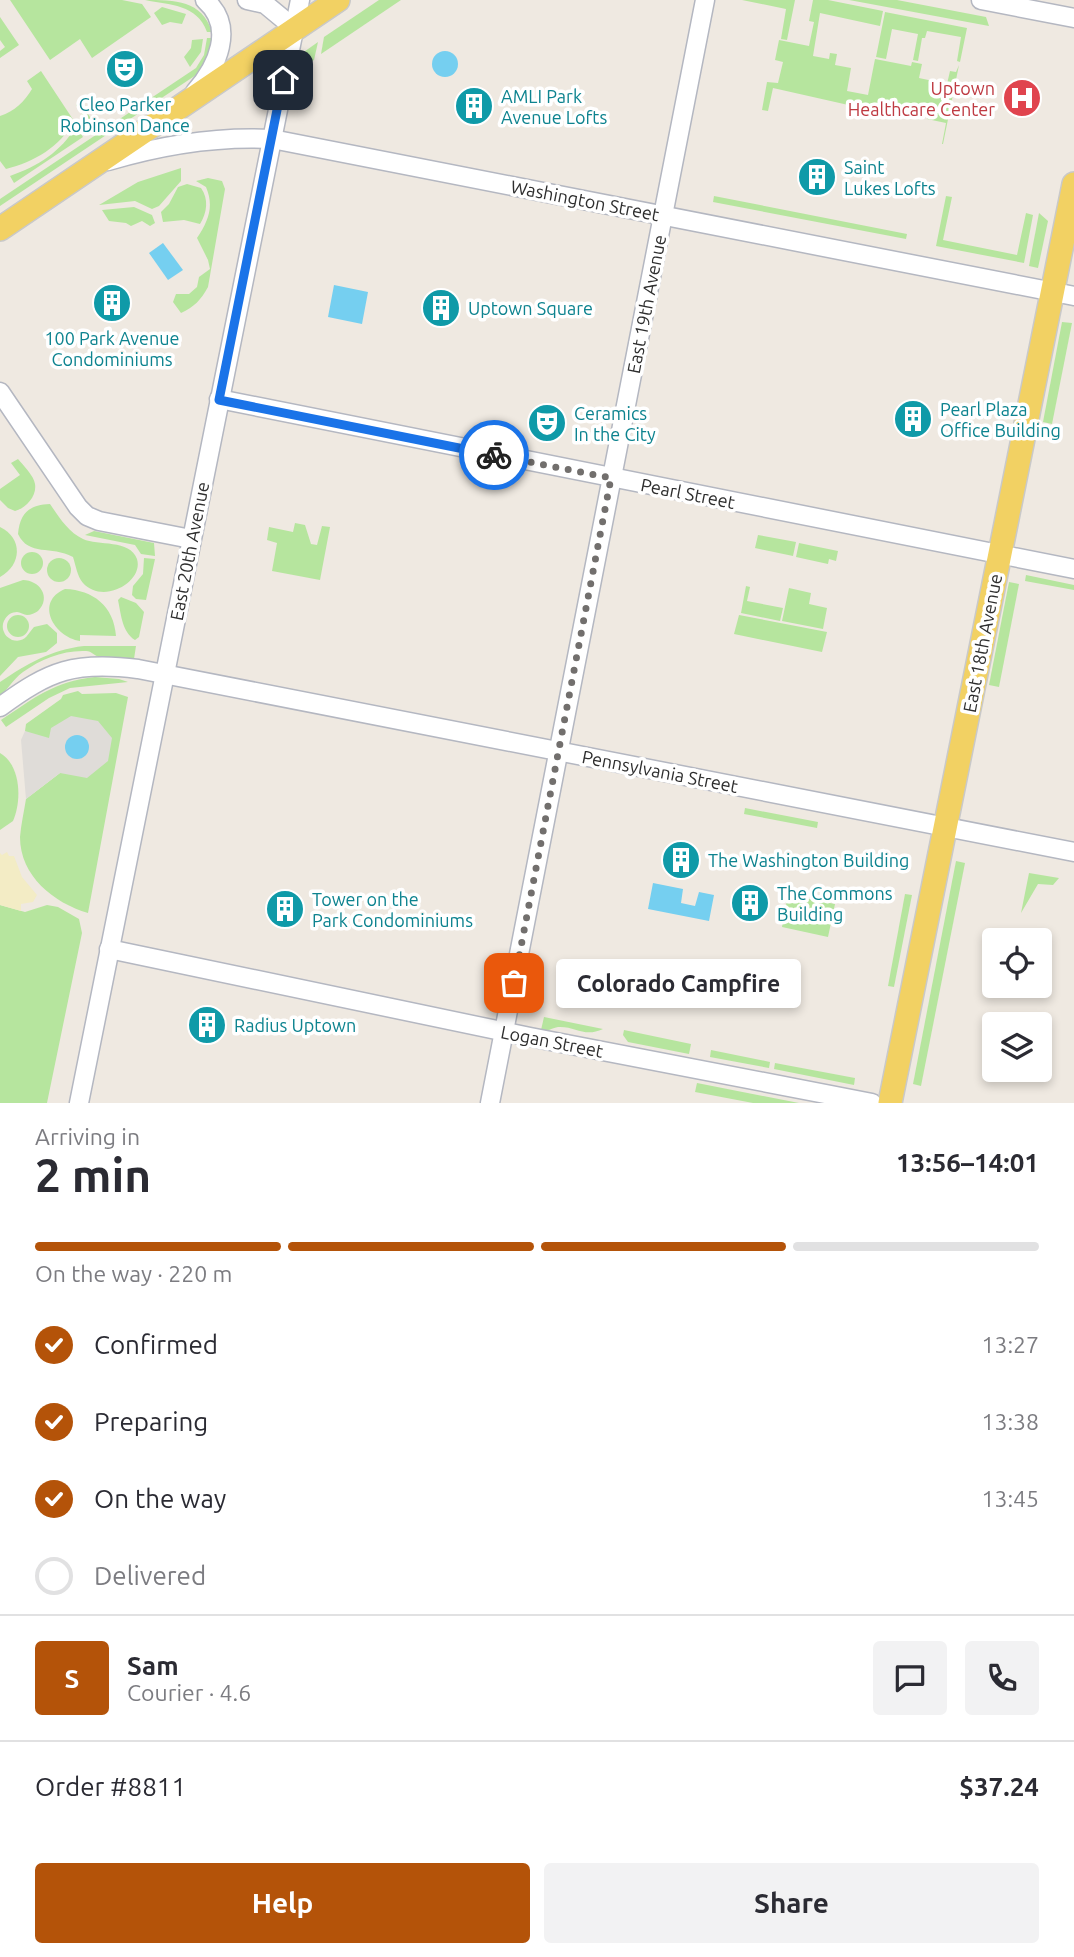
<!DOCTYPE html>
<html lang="en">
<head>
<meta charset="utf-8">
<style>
	body { margin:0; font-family:Ubuntu,sans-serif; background:#f2f2f3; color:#2b2b33; height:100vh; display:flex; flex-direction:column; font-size:26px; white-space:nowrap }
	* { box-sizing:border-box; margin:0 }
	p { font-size:23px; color:#7c7c81 }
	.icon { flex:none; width:38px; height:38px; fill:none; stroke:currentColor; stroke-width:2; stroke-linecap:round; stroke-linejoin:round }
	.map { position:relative; height:1103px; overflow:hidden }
	.side { display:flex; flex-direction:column; background:#fff; flex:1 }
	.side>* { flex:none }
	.controls { position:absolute; left:982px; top:928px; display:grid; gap:14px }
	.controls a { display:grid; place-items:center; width:70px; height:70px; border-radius:7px; background:#fff; box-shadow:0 4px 10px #0003; font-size:35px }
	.pin { position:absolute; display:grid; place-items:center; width:60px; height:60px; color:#fff; margin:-30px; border-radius:14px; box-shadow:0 4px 10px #0006 }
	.courier { position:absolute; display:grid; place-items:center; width:70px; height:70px; margin:-35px; border:5px solid #1a73e8; border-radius:50%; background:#fff; color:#222; box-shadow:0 2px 9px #0007 }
	.bubble { position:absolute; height:49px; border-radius:7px; background:#fff; box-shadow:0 4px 10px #0003; font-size:23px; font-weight:700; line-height:49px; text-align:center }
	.summary em { font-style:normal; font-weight:700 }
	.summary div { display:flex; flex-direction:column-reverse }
	.summary { display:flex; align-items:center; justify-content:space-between; height:119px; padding:0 35px }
	h1 { font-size:46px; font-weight:700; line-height:52px }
	.bar { display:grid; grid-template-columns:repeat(4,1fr); gap:10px 7px; align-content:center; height:84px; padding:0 35px }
	.bar i { height:9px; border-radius:5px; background:#e1e1e2 }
	.bar .current { background:#b45309 }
	.bar p { grid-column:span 4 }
	.line { display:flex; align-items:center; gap:18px; padding:0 35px; border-top:2px solid #e1e1e2 }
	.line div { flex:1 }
	.round { display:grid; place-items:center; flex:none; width:74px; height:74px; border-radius:7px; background:#f2f2f3 }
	ol { padding:0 35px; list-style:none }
	li { display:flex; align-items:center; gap:21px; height:77px }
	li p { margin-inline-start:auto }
	li .icon { padding:7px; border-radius:50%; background:#b45309; color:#fff; stroke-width:4 }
	li:last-child { color:#7c7c81 }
	li i { width:38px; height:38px; border:4px solid #e1e1e2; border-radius:50% }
	.cta { display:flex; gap:14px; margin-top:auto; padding:14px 35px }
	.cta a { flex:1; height:80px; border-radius:7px; background:#b45309; color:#fff; font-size:28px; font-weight:700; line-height:80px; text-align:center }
	.cta a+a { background:#f2f2f3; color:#2b2b33 }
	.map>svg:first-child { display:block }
</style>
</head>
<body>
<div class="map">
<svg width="1074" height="1103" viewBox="0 0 1074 1103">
	<rect width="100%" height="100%" fill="#efe9e1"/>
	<g fill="#b6e59e">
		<path d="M10,0H122L142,4L151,17L92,58L80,39L50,60Z"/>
		<path d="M145,0C175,0 202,0 212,32H207C197,4 170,5 145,0Z"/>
		<path d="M379,0H401L321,54L324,37Z"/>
		<path d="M742,0H795L787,40L781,39L786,9Z"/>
		<path d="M813,0H828L883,11L880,26L820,13L813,56L829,59L830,53L837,54L835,65L851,68L847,91L868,95L875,59L911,66L912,62L922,64L919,78L947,84L950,71L956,72L959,65L943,144H942L946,123L927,119L928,115L904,110L903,113L876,107L875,111L773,88L768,111L762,110L767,82L778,83L783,62L775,60L779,40L809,46L814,22L809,21Z"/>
		<path d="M849,0H897L986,17L989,26Z"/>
		<path d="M162,7L186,14L182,24L170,22L162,25L154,13Z"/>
		<path d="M885,12L967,28L960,62L957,61L961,37L927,31L925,38H922L918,61L913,60L918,34L892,29L886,59L876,57Z"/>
		<path d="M0,17L19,45L0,58V51L5,47L0,40Z"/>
		<path d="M207,38H214L211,57L199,73L0,206V199L196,68L204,55Z"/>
		<path d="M203,39L201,52L190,67L184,57L191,48L192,40Z"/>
		<path d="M318,42L314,60L297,70L301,54Z"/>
		<path d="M41,71L74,121C60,147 34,162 6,169L0,161V116C15,111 24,102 32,89L27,81Z"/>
		<path d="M80,102L98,129L93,132L76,105Z"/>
		<path d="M76,126L83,137L14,183L10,176C38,166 61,152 76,126Z"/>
		<path d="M181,168V181L159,206L152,209L135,201L99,205L138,182Z"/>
		<path d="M208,178L222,181L225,189L208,287C201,300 194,307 181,313L173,302L176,294H189L197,287L199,277L210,269L208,260L197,238C209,220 214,206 206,187L196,181Z"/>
		<path d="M187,184L201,188C209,199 207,213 200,224L184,220L163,222L161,212L169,204L178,187Z"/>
		<path d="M714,196L907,234L906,239L713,202Z"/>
		<path d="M946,196L952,197L943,240L1017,255L1026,213L1033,215L1024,263L936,246Z"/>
		<path d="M134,207L152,215L155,223L150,226L142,221L131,226L126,223L109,221L102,210Z"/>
		<path d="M1039,213L1048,221L1038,268L1029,266Z"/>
		<path d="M1062,322L1072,323L1052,424L1043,422Z"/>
		<path d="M18,459C23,465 34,476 35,484C37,496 26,508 15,511L8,508L0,500V489L20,475L11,463Z"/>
		<path d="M50,504C59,517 68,532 83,539C98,546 130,539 137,559C144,582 103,605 83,583C77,576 76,566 73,557C51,545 29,557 18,534C20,513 29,505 50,504Z"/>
		<path d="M295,523L305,525L311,544L317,545L322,526L330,527L320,580L272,571L277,543L267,540L269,527L293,532Z"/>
		<path d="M0,527C23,538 22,565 0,577Z"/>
		<path d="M94,531L154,543L155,556L141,554L135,545L85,535Z"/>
		<path d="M758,535L796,542L793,556L755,548Z"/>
		<path d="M799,543L838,551L836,561L829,559L828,564L796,557Z"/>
		<circle cx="32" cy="563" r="11"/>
		<circle cx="59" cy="570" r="12"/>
		<path d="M144,558L155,559L146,600L136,599L132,595L133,586L143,574Z"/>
		<path d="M1026,575L1074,585V590L1025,581Z"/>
		<path d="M23,580C39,580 52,597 38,611C35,613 31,615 27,615C24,615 20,612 17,612C7,612 0,623 4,632C6,637 8,637 12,640C25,643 27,635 34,627L47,624L57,633V643L46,652L18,657L0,676V588Z"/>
		<path d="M1009,582L1019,584L999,687L989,685Z"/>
		<path d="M746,586L750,587L747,601L783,608L780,621L741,613Z"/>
		<path d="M789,588L811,593L809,604L827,608L823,629L782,621Z"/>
		<path d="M65,589C93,590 114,606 116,636L80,635V641C54,637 34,602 65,589Z"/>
		<path d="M121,597L136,603L144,612L139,637L135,640C122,632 121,614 118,600Z"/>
		<path d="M739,615L827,632L822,652L734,634Z"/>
		<circle cx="18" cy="626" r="11"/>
		<path d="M84,646H136L134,659C123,658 110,660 100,657C94,656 92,651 86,651C63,650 41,659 23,672C12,680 9,689 0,695V682C27,664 50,650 84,646Z"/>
		<path d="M95,677L119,679L128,682L70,688L49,698L6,727L1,720C36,697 53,682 95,677Z"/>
		<path d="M78,691L82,694L116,693L128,697L88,913C54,903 20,876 20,837C21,824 24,812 26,799L60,773L50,739L27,734L25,731L26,724L61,699L63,695Z"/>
		<path d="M0,753C21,765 22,801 13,821L0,830Z"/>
		<path d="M745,808L818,822L817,828L744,814Z"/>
		<path d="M956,861L965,863L921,1086L913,1084Z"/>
		<path d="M1029,873L1059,878L1053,885L1038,884L1021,913Z"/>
		<path d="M905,894L912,895L894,987L888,986Z"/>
		<path d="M788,895L835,904L828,937L782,927Z"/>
		<path d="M0,905L25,912L47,905L58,907L79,919L82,933L47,1103H0Z"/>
		<path d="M544,1017L603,1029C584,1038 576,1026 558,1027C551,1028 549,1032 541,1030Z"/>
		<path d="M624,1030L691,1044L689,1054L628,1042L623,1035Z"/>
		<path d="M711,1050L770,1062L769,1068L710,1057Z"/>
		<path d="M775,1063L855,1078L854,1085L774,1069Z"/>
		<path d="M697,1083L799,1103H753L695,1092Z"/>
	</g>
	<path fill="#f3ecc5" d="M7,852L9,856H14L22,877L37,895L33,902L21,904V911L0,905V853L2,855Z"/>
	<path fill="#dfdcd8" d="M71,716L98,721L112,738L108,761L87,778L60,773L26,799L21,740L25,731L49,738L51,728Z"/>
	<g fill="#75cff0">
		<circle cx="445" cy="64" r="13"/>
		<path d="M163,243L183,270L168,280L149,253Z"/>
		<path d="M334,285L368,292L362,324L328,317Z"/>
		<circle cx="77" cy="747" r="12"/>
		<path d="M653,883L683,889L681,903L695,906L699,892L714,895L709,921L648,909Z"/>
	</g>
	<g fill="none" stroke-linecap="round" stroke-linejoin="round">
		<defs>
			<g id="minor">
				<path d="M247,0L265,4L294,28"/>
				<path d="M981,0L1074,18"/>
				<path d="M195,92C217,67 236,27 205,0"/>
				<path d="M108,161C162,145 215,136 272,139L1074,296"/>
				<path d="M0,392L78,507L87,516L99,521L191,539"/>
				<path d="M219,399L1074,569"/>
				<path d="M0,707C50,670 75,661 138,669L1074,852"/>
				<path d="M109,949L530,1037L872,1103"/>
				<path d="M79,1103L300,0"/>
				<path d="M490,1103L705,0"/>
			</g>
			<g id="major">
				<path d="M0,229L338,0"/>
				<path d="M890,1103L1074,184"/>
			</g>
		</defs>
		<use href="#minor" stroke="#b4b7c1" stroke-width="21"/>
		<use href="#major" stroke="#c9c9c9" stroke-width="26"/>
		<use href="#minor" stroke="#fff" stroke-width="18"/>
		<use href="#major" stroke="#f2d163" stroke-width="23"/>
	</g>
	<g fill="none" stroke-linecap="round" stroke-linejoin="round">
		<path stroke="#726f6d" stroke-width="7" stroke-dasharray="0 12.6" d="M494,455L611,478L514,983"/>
		<path stroke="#1a73e8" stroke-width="9" d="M283,80L219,400L494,455"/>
	</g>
	<defs>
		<symbol id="theatre-disc" viewBox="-11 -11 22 22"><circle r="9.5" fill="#0f9aa8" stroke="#fff"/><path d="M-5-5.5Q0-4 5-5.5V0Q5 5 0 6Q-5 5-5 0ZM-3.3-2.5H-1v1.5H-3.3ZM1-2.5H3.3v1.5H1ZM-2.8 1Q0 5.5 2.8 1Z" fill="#fff"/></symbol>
		<symbol id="hospital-disc" viewBox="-11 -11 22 22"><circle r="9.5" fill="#e0444e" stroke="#fff"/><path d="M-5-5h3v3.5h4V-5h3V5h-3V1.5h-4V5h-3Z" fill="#fff"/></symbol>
		<symbol id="building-disc" viewBox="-11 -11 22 22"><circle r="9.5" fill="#0f9aa8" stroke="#fff"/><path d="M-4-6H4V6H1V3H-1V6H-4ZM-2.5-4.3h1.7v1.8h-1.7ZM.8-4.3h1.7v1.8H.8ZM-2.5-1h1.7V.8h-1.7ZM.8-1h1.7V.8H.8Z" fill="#fff"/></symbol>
	</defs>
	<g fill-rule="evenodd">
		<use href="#theatre-disc" x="103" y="47" width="44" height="44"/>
		<use href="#hospital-disc" x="1000" y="76" width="44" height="44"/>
		<use href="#building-disc" x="452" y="84" width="44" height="44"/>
		<use href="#building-disc" x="795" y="155" width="44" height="44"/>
		<use href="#building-disc" x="90" y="281" width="44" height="44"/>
		<use href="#building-disc" x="419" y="286" width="44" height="44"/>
		<use href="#building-disc" x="891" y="397" width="44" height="44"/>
		<use href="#theatre-disc" x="525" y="401" width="44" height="44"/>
		<use href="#building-disc" x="659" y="838" width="44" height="44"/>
		<use href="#building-disc" x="728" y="881" width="44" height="44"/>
		<use href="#building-disc" x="263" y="887" width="44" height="44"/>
		<use href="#building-disc" x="185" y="1003" width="44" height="44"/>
	</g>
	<g text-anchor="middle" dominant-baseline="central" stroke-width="7" stroke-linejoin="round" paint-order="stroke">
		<g font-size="18" fill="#be3a42" stroke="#fff" text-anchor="end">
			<text x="995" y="88">Uptown<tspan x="995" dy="21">Healthcare Center</tspan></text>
		</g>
		<g font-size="18" fill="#0d838f" stroke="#fff" text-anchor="start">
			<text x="501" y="96">AMLI Park<tspan x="501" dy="21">Avenue Lofts</tspan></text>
			<text x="125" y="104" text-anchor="middle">Cleo Parker<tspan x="125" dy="21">Robinson Dance</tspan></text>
			<text x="844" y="167">Saint<tspan x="844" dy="21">Lukes Lofts</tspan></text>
			<text x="468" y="308">Uptown Square</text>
			<text x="112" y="338" text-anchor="middle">100 Park Avenue<tspan x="112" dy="21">Condominiums</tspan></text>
			<text x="940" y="409">Pearl Plaza<tspan x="940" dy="21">Office Building</tspan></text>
			<text x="574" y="413">Ceramics<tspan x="574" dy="21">In the City</tspan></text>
			<text x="708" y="860">The Washington Building</text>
			<text x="777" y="893">The Commons<tspan x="777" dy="21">Building</tspan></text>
			<text x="312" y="899">Tower on the<tspan x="312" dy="21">Park Condominiums</tspan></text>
			<text x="234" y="1025">Radius Uptown</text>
		</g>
		<g font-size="18" fill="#2e2e2e" stroke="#fff">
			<text transform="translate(585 200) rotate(11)">Washington Street</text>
			<text transform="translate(646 304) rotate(-79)">East 19th Avenue</text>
			<text transform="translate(688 493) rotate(11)">Pearl Street</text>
			<text transform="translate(189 551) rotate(-79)">East 20th Avenue</text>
			<text transform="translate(982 643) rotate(-79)">East 18th Avenue</text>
			<text transform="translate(660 771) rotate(11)">Pennsylvania Street</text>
			<text transform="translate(552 1041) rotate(11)">Logan Street</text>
		</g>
	</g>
</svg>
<div class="controls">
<a><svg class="icon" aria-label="locate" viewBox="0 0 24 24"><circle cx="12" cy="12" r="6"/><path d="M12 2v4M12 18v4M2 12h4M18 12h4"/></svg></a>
<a><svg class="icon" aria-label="layers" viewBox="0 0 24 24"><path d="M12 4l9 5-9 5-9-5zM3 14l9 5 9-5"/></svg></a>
</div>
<div class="pin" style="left:514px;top:983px;background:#ea580c"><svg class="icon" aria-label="bag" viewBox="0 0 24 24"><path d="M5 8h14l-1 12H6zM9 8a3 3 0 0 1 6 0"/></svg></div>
<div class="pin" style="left:283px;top:80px;background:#1f2937"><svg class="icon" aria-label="home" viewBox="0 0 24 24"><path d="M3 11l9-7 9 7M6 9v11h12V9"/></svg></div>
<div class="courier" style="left:494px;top:455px"><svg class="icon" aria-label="bike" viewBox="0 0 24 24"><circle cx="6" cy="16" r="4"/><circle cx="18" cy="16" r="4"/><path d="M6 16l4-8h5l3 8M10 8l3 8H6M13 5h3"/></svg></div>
<div class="bubble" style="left:556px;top:959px;width:245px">Colorado Campfire</div>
</div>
<section class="side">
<div class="summary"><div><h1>2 min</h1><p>Arriving in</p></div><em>13:56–14:01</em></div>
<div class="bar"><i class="current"></i><i class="current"></i><i class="current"></i><i></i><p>On the way · 220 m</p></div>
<ol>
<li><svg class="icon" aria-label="check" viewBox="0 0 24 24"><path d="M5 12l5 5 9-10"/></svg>Confirmed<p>13:27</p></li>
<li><svg class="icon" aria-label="check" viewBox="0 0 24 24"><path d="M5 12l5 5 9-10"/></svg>Preparing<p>13:38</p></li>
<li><svg class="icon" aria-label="check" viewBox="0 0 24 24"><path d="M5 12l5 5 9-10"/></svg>On the way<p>13:45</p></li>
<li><i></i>Delivered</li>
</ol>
<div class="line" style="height:126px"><b class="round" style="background:#b45309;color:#fff">S</b><div><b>Sam</b><p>Courier · 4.6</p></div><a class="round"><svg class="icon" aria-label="chat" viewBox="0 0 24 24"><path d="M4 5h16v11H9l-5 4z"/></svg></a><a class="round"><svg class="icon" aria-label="phone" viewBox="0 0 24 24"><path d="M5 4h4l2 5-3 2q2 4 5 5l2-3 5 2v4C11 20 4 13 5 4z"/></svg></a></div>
<div class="line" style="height:91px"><div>Order #8811</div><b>$37.24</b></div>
<div class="cta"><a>Help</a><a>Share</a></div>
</section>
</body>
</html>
